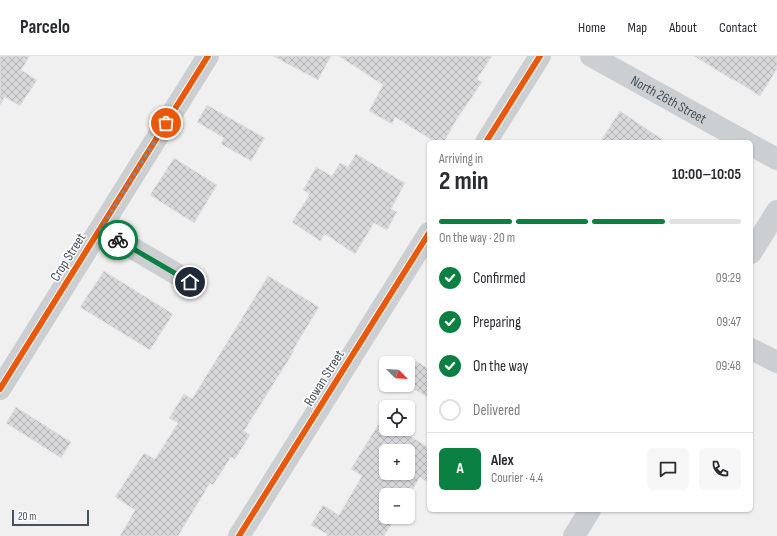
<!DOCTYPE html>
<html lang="en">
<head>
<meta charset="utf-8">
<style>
	body { margin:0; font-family:"Sofia Sans Condensed",sans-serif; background:#f7f7f7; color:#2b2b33; height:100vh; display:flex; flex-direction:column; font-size:15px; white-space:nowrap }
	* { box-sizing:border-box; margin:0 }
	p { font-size:13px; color:#7c7c81 }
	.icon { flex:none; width:22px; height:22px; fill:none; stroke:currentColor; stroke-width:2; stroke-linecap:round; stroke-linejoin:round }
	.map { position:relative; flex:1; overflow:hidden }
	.details { position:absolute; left:427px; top:84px; width:326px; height:372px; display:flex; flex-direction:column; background:#fff; border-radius:6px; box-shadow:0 1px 3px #0004 }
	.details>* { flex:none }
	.needle { width:26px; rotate:114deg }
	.buttons { position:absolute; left:379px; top:300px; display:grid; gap:8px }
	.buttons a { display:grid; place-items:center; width:36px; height:36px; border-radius:6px; background:#fff; box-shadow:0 1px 3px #0004; font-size:20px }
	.scale { position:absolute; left:12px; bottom:10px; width:77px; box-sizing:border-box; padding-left:4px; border:2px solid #47525d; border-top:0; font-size:11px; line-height:14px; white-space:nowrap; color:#47525d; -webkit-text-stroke:3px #fff; paint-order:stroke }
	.pin { position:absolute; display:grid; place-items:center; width:34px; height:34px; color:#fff; margin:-17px; border:2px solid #fff; border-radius:50%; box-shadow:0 1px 4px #0007 }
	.courier { position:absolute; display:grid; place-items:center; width:40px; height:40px; margin:-20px; border:3px solid #0b8043; border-radius:50%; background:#fff; color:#222; box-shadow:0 1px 5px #0007 }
	.headline em { font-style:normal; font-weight:700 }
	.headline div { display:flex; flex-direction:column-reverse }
	.headline { display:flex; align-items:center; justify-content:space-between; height:68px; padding:0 12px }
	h1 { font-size:26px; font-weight:700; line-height:30px }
	.bar { display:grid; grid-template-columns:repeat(4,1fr); gap:6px 4px; align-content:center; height:48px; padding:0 12px }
	.bar i { height:5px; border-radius:3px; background:#e1e1e2 }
	.bar .selected { background:#0b8043 }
	.bar p { grid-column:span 4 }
	.line { display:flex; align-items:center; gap:10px; padding:0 12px; border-top:1px solid #e1e1e2 }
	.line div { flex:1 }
	.round { display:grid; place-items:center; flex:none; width:42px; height:42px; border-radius:6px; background:#f7f7f7 }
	ol { padding:0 12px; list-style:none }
	li { display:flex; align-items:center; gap:12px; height:44px }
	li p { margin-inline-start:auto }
	li .icon { padding:4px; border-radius:50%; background:#0b8043; color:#fff; stroke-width:4 }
	li:last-child { color:#7c7c81 }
	li i { width:22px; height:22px; border:2px solid #e1e1e2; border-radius:50% }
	header { display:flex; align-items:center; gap:24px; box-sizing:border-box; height:56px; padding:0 20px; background:#fff; border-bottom:1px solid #e1e1e2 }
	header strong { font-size:19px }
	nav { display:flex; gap:22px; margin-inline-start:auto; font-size:14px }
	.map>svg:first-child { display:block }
</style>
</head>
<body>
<header>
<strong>Parcelo</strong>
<nav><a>Home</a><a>Map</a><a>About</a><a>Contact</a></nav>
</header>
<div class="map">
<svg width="777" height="480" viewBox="0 0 777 480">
	<defs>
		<pattern id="building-cross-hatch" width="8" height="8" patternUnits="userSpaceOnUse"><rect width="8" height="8" fill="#d8d8da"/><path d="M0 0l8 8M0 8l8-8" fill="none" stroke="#b1b2b4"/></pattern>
	</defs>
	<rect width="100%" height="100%" fill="#f1f0f0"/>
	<g fill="url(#building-cross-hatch)" stroke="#e2e2e3" fill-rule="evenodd">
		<path d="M0,0H30L21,14L37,24L20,50L5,41L0,49Z"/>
		<path d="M273,0H331L318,24Z"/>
		<path d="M339,0H492L477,23L482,26L455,66L444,86H435L395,61L392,68L369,55L383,29Z"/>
		<path d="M694,0H777V13L760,40L733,23V24Z"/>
		<path d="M207,49L265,82L251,105L221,88L224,82L197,66Z"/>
		<path d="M620,55L666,86H600Z"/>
		<path d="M356,98L405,127L391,153L397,156L387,174L374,167L355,198L325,178L320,185L292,166L310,138L303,134L316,111L332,120L340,107L348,111Z"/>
		<path d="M174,102L217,129L194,167L150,139Z"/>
		<path d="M104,215L173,258L150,294L80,251Z"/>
		<path d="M268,220L319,251L293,294L294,295L244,375L250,379L235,403L231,401L213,429L210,427L178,480H120L135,454L115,441L144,397L155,403L178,367L169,362L184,338L192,343Z"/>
		<path d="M416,305L429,313V342L407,329H408V318Z"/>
		<path d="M16,351L71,386L61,402L6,367Z"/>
		<path d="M382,362L386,364V373H399L429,392V427L420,421L408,441V439H386V461H396L384,480H327V478L311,469L323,449L339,459L362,420L351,413ZM386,395H408V417H386Z"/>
	</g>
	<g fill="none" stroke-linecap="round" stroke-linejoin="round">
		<g stroke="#cccfd1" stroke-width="22">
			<path id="s1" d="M591,0L746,86"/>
			<path d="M486,86L540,0"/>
			<path d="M751,89L777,103"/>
			<path d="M100,173L190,226"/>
			<path d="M751,197L777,155"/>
			<path d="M751,293L777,306"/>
			<path d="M0,333L208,0"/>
			<path d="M239,480L429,177"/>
			<path d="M574,480L590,454"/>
		</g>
		<defs>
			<g id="cycleway">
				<path d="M486,86L540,0"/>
				<path d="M0,333L208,0"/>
				<path d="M239,480L429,177"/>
			</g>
		</defs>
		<use href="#cycleway" stroke="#fff" stroke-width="8"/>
		<use href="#cycleway" stroke="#e8590c" stroke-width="6"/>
	</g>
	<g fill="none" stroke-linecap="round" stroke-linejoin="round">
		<path stroke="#828990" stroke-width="4" stroke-dasharray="0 7.2" d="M118,184L100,174L166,67"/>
		<path stroke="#0b8043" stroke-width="5" d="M118,184L190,226"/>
	</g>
	<g text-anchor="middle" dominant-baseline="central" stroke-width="3" stroke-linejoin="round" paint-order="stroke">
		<g font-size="14" fill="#47525d" stroke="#fff">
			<text stroke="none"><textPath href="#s1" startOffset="89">North 26th Street</textPath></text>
			<text transform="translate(68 201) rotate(-58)">Crop Street</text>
			<text transform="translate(324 322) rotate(-58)">Rowan Street</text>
		</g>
	</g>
</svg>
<div class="buttons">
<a><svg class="needle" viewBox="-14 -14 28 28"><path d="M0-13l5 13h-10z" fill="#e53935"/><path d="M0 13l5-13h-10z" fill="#7c7c81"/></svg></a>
<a><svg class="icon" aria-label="locate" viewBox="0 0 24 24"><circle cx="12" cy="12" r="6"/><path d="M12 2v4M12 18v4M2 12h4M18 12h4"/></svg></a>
<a>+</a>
<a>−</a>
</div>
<div class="scale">20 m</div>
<div class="pin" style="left:166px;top:67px;background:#ea580c"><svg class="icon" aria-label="bag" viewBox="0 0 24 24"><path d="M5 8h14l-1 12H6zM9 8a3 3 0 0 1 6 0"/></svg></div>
<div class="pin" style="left:190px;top:226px;background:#1f2937"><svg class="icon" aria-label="home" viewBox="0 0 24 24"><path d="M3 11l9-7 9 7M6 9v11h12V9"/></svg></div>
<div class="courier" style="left:118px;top:184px"><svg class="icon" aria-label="bike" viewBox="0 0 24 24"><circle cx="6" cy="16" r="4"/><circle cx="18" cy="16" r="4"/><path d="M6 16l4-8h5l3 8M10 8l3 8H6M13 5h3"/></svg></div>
<section class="details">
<div class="headline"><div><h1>2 min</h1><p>Arriving in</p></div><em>10:00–10:05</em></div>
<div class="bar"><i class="selected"></i><i class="selected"></i><i class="selected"></i><i></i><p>On the way · 20 m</p></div>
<ol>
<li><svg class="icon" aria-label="check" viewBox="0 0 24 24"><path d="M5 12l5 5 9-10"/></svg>Confirmed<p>09:29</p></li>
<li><svg class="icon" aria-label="check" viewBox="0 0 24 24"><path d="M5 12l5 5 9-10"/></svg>Preparing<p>09:47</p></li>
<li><svg class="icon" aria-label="check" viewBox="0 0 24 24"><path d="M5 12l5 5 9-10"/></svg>On the way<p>09:48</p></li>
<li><i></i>Delivered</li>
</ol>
<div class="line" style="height:72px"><b class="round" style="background:#0b8043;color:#fff">A</b><div><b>Alex</b><p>Courier · 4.4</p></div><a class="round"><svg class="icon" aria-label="chat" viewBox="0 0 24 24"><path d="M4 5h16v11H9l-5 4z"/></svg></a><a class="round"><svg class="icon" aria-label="phone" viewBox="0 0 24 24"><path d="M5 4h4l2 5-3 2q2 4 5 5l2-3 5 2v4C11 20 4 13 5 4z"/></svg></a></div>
</section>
</div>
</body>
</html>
